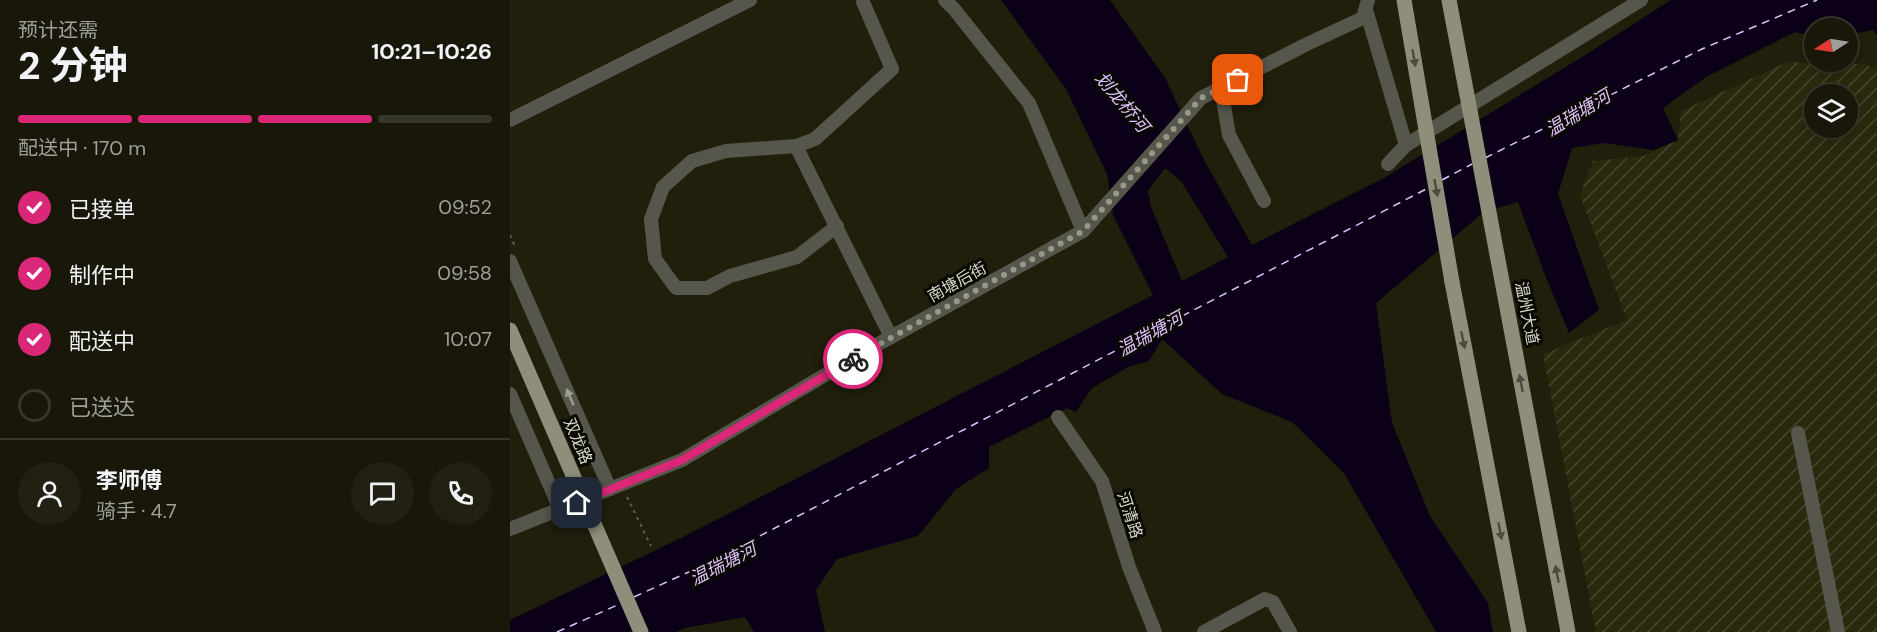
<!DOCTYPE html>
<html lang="zh">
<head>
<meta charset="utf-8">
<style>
	body { margin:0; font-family:"DM Sans","Noto Sans SC",sans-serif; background:#212012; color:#f1f3f6; height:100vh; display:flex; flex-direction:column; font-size:22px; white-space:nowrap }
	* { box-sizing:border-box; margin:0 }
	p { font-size:20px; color:#9f9f9c }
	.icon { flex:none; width:33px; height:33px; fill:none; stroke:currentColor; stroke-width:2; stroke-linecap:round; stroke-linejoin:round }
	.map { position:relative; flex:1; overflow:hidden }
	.panel { display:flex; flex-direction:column; background:#181709; width:510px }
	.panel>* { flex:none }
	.needle { width:39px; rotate:258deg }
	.buttons { position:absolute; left:1294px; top:18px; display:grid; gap:12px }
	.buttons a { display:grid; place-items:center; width:54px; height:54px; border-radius:50%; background:#181709; box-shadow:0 3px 9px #0003,0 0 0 2px #36362a; font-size:30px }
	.pin { position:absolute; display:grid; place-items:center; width:51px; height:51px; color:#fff; margin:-26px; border-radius:12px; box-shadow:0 3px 9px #0006 }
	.courier { position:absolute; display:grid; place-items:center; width:60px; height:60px; margin:-30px; border:4px solid #db2777; border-radius:50%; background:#fff; color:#222; box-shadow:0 2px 8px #0007 }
	.overview em { font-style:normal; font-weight:700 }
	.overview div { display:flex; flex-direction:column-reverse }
	.overview { display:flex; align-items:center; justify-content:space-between; height:102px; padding:0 18px }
	h1 { font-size:39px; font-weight:700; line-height:45px }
	.bar { display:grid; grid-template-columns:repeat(4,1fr); gap:9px 6px; align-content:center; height:72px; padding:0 18px }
	.bar i { height:8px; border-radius:4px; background:#36362a }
	.bar .active { background:#db2777 }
	.bar p { grid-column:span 4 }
	.line { display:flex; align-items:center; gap:15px; padding:0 18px; border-top:2px solid #36362a }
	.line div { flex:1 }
	.round { display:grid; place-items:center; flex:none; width:63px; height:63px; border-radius:32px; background:#212012 }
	ol { padding:0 18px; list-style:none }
	li { display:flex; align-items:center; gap:18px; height:66px }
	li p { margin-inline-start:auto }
	li .icon { padding:6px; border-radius:50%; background:#db2777; color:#fff; stroke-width:4 }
	li:last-child { color:#9f9f9c }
	li i { width:33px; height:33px; border:3px solid #36362a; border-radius:50% }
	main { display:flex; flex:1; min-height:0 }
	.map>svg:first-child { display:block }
</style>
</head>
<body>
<main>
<section class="panel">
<div class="overview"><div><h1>2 分钟</h1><p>预计还需</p></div><em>10:21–10:26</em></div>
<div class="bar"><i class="active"></i><i class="active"></i><i class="active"></i><i></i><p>配送中 · 170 m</p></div>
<ol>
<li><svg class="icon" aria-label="check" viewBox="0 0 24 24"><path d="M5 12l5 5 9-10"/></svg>已接单<p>09:52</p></li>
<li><svg class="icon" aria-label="check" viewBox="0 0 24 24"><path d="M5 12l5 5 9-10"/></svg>制作中<p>09:58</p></li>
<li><svg class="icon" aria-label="check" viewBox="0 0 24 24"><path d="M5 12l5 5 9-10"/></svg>配送中<p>10:07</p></li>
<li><i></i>已送达</li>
</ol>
<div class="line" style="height:108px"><a class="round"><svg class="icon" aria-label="person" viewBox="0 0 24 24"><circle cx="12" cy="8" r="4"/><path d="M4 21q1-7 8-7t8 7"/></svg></a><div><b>李师傅</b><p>骑手 · 4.7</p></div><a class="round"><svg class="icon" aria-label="chat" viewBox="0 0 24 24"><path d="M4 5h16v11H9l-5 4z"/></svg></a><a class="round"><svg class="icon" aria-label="phone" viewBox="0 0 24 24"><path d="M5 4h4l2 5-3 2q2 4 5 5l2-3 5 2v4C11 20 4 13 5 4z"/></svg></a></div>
</section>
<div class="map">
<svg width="1367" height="632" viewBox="0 0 1367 632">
	<defs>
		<pattern id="industrial-furrows" width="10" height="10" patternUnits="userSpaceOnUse" patternTransform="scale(1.5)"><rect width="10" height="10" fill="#2a280d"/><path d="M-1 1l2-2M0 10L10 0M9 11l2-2" fill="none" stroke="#48462f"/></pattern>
	</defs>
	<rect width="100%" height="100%" fill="#201f0c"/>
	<path fill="url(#industrial-furrows)" fill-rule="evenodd" d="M1277,62L1351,64L1367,68V632H1086L1033,354L1117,320L1070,195L1083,161L1133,156L1168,140L1171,111ZM1305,94H1338V128H1305Z"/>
	<path fill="#0b0017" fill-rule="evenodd" d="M491,0H600L655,78L693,158L742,245L874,178L1072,57L1161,0H1367V36L1363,30L1338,35V28H1305V37L1285,32L1196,77L1153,108L1168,140L1144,150L1094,143L1062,148L1048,194L1089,310L1059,333L1035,275L1008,202L974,212L866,303L882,423L920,516L978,603L983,632H926L834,473L782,422L712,394L652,339L639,361L618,367L581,389L566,412L557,408L479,447V468L446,489L408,536L327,559L306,590L315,632H244L235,617L175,628L166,632H0V620L171,538L643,295L603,215L597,174L556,89ZM655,168L671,181L718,257L672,281L641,207L638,191Z"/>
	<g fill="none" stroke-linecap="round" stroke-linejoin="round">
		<g stroke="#dec1fa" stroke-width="1.5" stroke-dasharray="8 6" stroke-linecap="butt">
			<path d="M975,158L1192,49L1307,0"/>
			<path d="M932,180L962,164"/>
			<path d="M124,597L194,565L920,187"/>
			<path d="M47,632L112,603"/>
		</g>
		<g stroke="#605f4e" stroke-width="2" stroke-dasharray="3 4.5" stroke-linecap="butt">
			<path d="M0,235L6,249"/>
			<path d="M117,497L141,546"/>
		</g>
		<g stroke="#56564c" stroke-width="14">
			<path d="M435,0L444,9L519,103L573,231"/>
			<path d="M856,10L896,145"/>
			<path d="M711,88L719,135L754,201"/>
			<path d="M0,120L240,0"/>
			<path d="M286,146L381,337"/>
			<path d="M878,164L896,145L1131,0"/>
			<path d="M327,226L287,257L220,276L197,288H166L145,259L141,219L153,187L182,161L216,151L286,146L305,139L382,69L353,2"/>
			<path d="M0,261L100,489"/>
			<path d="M0,394L50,509"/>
			<path d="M548,417L592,481L619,567L645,632"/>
			<path d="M1288,433L1328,632"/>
			<path d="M0,529L172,460L352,353L573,231L691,98L797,44L853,18L858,0"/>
			<path d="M694,632L755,599L763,602L780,632"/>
		</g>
		<g stroke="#8e8e7b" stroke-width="15">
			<path d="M894,0L916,130"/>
			<path d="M960,111L1058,632"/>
			<path d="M942,282L1009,632"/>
		</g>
		<g stroke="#8e8e7b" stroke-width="15">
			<path d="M939,0L960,111"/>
			<path d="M916,130L942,282"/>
			<path d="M0,330L131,632"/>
		</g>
	</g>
	<defs><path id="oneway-solid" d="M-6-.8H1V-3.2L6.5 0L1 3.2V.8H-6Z" transform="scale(1.5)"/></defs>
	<g fill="#4c4b3f">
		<use href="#oneway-solid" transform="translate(904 58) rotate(80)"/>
		<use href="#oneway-solid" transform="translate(926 188) rotate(80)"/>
		<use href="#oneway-solid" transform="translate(953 340) rotate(79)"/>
		<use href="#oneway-solid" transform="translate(1011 383) rotate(-101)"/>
		<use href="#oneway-solid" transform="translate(990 531) rotate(79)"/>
		<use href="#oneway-solid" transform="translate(1047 574) rotate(-101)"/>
	</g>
	<use fill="#9e9e92" href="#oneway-solid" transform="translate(60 397) rotate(-114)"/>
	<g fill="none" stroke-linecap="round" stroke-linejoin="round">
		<path stroke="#989789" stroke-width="6" stroke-dasharray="0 10.8" d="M343,359L573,231L691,98L728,80"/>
		<path stroke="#db2777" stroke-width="8" d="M67,503L172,460L343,359"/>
	</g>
	<g text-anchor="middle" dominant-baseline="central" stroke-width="6" stroke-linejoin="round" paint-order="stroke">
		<g font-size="16" fill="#d9d8cc" stroke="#090803">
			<text transform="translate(447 282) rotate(-29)">南塘后街</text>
			<text transform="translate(1017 313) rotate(79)">温州大道</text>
			<text transform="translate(68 441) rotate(67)">双龙路</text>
			<text transform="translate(620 515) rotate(72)">河清路</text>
		</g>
		<g font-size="18" font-style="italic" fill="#dec1fa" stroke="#090803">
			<text transform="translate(612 102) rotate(50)">划龙桥河</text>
			<text transform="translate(1068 113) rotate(-31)">温瑞塘河</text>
			<text transform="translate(640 334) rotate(-29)">温瑞塘河</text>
			<text transform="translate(213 564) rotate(-27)">温瑞塘河</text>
		</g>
	</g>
</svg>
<div class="buttons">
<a><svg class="needle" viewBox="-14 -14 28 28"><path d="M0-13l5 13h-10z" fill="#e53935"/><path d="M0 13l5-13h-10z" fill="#9f9f9c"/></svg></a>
<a><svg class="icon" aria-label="layers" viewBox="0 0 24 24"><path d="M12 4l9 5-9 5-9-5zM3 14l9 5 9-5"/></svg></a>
</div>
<div class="pin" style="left:728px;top:80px;background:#ea580c"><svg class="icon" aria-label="bag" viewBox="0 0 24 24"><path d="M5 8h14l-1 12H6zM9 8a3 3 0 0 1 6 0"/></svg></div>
<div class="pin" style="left:67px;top:503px;background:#1f2937"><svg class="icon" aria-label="home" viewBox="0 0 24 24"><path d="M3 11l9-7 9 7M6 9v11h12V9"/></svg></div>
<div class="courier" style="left:343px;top:359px"><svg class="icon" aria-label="bike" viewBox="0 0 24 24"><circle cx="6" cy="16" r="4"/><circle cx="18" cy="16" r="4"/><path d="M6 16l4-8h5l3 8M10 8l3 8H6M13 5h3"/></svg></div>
</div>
</main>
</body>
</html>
